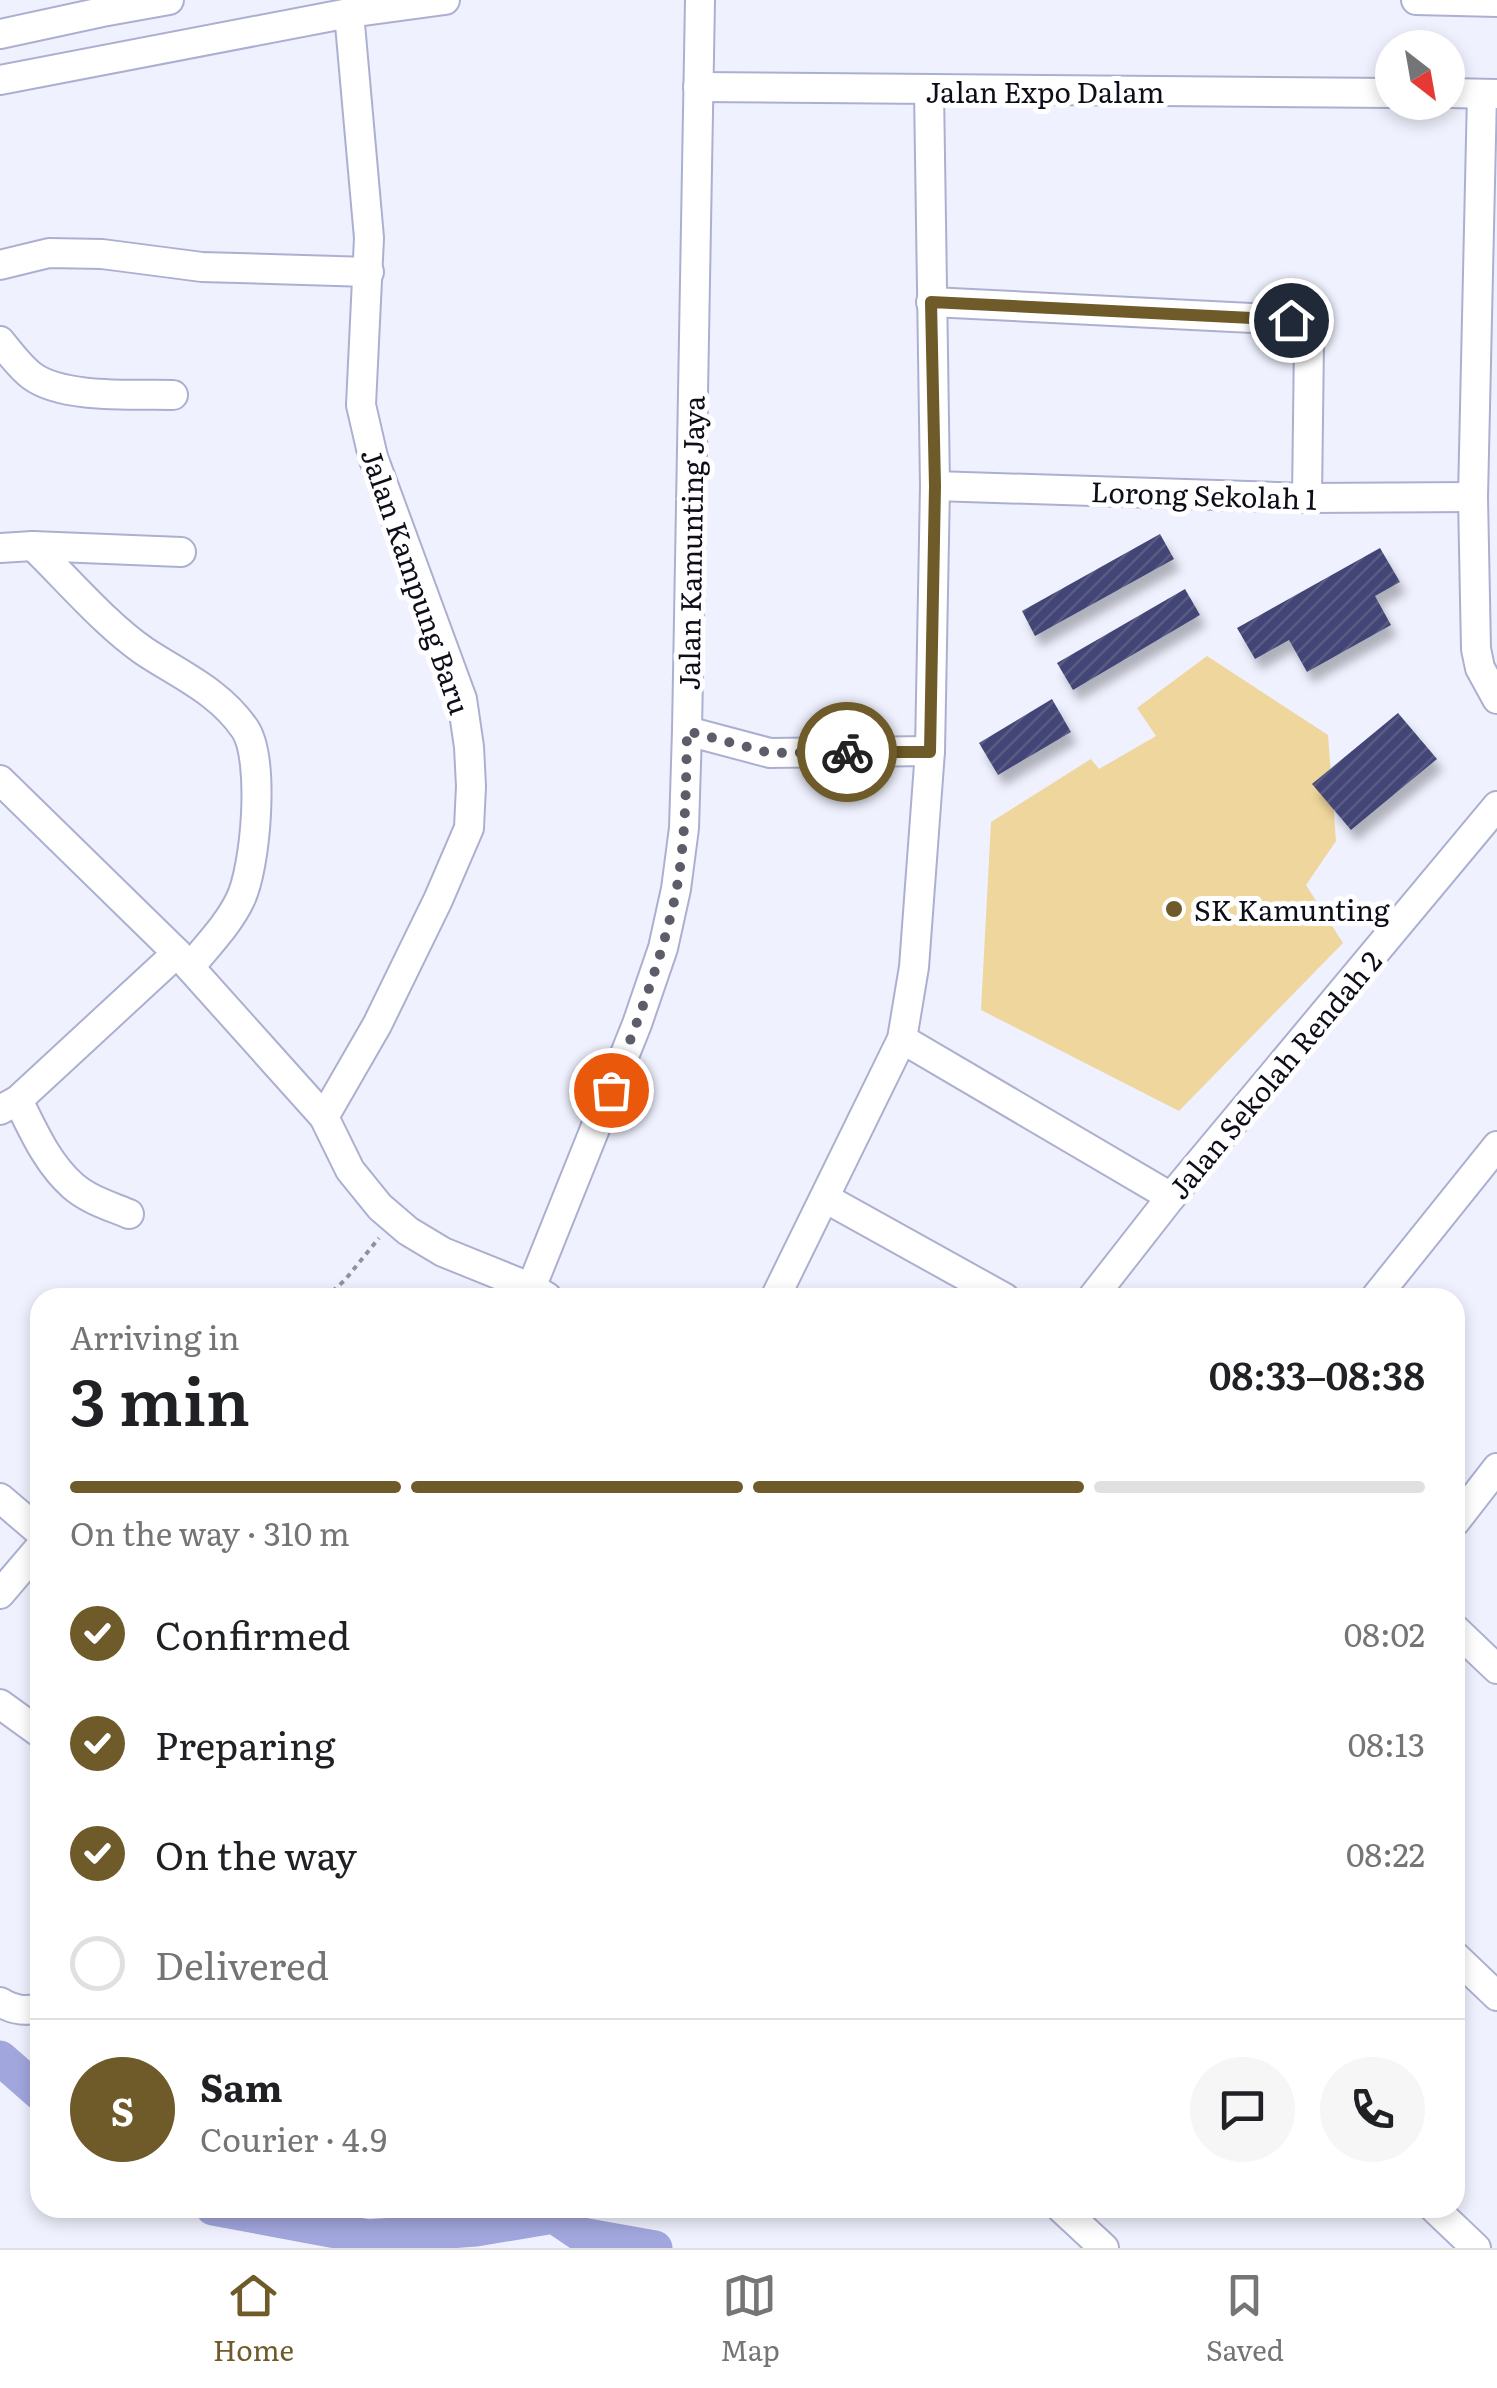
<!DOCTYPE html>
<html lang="en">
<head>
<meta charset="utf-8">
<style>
	body { margin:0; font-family:Literata,serif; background:#f6f6f6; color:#202124; height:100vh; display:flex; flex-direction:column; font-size:38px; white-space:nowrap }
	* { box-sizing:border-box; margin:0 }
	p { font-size:32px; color:#757577 }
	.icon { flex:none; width:55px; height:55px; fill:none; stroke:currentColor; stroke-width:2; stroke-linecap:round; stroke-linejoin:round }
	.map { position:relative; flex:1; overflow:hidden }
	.details { position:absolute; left:30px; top:1288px; width:1435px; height:930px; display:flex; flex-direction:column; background:#fff; border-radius:30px; box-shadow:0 5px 15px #0003 }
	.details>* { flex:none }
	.needle { width:65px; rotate:149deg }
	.buttons { position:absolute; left:1375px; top:30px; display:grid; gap:20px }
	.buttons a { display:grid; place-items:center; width:90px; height:90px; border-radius:50%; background:#fff; box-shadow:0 5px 15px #0003; font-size:50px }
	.pin { position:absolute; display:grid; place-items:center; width:85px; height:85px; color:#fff; margin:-42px; border:5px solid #fff; border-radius:50%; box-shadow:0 2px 10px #0007 }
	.courier { position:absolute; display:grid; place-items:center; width:100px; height:100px; margin:-50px; border:8px solid #6f5b29; border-radius:50%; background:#fff; color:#222; box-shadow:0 2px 12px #0007 }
	.summary em { font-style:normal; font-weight:600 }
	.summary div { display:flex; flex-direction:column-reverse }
	.summary { display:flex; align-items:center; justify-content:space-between; height:170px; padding:0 40px }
	h1 { font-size:65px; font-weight:600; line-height:75px }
	.bar { display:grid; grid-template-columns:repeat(4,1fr); gap:15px 10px; align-content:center; height:120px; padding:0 40px }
	.bar i { height:12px; border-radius:8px; background:#e0e0e0 }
	.bar .current { background:#6f5b29 }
	.bar p { grid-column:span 4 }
	.line { display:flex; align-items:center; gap:25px; padding:0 40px; border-top:2px solid #e0e0e0 }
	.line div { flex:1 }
	.round { display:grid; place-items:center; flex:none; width:105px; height:105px; border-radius:52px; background:#f6f6f6 }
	ol { padding:0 40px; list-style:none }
	li { display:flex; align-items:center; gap:30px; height:110px }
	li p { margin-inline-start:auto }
	li .icon { padding:10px; border-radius:50%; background:#6f5b29; color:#fff; stroke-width:4 }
	li:last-child { color:#757577 }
	li i { width:55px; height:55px; border:5px solid #e0e0e0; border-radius:50% }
	.menu { display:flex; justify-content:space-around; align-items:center; height:140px; border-top:2px solid #e0e0e0; background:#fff; font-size:28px; color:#757577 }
	.menu a { display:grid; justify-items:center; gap:5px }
	.menu .current { color:#6f5b29 }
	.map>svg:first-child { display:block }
</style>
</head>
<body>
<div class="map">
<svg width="1497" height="2248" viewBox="0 0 1497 2248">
	<defs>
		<pattern id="building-hatch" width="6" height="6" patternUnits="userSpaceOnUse" patternTransform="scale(2.5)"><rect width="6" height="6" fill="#424574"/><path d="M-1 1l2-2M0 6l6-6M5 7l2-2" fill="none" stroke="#595c82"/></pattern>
		<filter id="shadow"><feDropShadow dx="6" dy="11" stdDeviation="5" flood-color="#0004"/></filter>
	</defs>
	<rect width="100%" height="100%" fill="#eff1fe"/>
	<path fill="#eed69c" d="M1207,656L1328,735L1336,841L1306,885L1343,943L1179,1111L981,1010L991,822L1091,759L1099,769L1156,736L1137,708Z"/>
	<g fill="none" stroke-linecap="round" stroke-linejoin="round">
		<g stroke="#a1a6dd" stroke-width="35">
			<path d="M0,2058L40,2093"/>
			<path d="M213,2208L368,2237L476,2229L554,2216L582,2235L655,2248"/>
		</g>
	</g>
	<g fill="url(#building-hatch)" filter="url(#shadow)">
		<path d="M1160,534L1174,559L1035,636L1022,611Z"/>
		<path d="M1380,548L1400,582L1375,596L1391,625L1307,672L1289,640L1255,659L1237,628Z"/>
		<path d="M1185,589L1200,615L1073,690L1057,663Z"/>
		<path d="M1052,699L1071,732L998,775L979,743Z"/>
		<path d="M1398,713L1437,759L1351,830L1312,784Z"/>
	</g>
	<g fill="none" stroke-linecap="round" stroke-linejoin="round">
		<defs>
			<g id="minor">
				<path d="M1416,0L1497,2"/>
				<path d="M0,34L102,12L169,0"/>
				<path d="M0,80L349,13L445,0"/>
				<path d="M698,87L1392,93"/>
				<path d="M1448,93L1497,94"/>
				<path d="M1482,94L1473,497L1476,649L1480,668L1497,699"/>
				<path d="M0,265L49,253L102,254L202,267L369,272"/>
				<path d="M931,302L1291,320L1309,341L1307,498"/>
				<path d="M0,341C10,353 20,367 32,376C63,399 135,394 173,395"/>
				<path d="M935,486L1307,498L1473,497"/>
				<path d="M33,546C67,579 105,624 144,651C180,675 219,691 245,729C265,759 256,868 240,900C228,925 207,946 190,967"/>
				<path d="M0,548L33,546L181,552"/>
				<path d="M687,731L770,753L930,751"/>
				<path d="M0,780L177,953L324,1117L350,1170L380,1207L408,1231L443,1252L532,1288L547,1297"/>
				<path d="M902,1039L1171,1197"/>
				<path d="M18,1100C33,1130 47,1163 73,1186C89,1200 110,1206 129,1214"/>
				<path d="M0,1110L18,1100L177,953"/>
				<path d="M324,1117L377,1025L438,900L469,828L471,786L469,747L462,699L373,457L361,405L369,238L349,13"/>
				<path d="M825,1198L1005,1298"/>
				<path d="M527,1298L637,1024L663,948L676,889L684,828L687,731L700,0"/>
				<path d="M775,1298L902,1039L914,967L930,751L935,486L929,90"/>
				<path d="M1092,1298L1171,1197L1497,806"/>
				<path d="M1375,1298L1497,1146"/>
				<path d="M0,1498L40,1532"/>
				<path d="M1455,1522L1497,1468"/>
				<path d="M0,1594L40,1547"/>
				<path d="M1455,1629L1497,1669"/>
				<path d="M0,1704L40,1733"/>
				<path d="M1455,1956L1497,1996"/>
				<path d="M0,2002C13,2010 25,2012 40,2008"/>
				<path d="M1061,2208L1104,2248"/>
				<path d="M1434,2208L1476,2248"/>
			</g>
		</defs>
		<use href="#minor" stroke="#acb0d0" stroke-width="32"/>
		<path stroke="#8f919d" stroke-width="4" stroke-dasharray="5 5" stroke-linecap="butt" d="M325,1298L345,1280L379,1238"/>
		<use href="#minor" stroke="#fff" stroke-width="28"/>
	</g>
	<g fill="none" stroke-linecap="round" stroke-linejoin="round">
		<path stroke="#5c5d69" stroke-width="10" stroke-dasharray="0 18" d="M611,1090C636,1025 662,961 676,892C686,840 686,785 687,731L770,753L847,752"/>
		<path stroke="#6f5b29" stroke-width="12" d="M847,752H930L935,486L931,302L1291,320"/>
	</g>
	<circle fill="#6f5b29" stroke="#fff" stroke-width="4" cx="1174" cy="909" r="10"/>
	<g text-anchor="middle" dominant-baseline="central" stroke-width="10" stroke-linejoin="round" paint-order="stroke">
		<g font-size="28" fill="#0d0e19" stroke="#fff">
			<text x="1045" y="91">Jalan Expo Dalam</text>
			<text transform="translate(1204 494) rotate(2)">Lorong Sekolah 1</text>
			<text transform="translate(690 543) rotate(-89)">Jalan Kamunting Jaya</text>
			<text transform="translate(417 581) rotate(71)">Jalan Kampung Baru</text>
			<text transform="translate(1274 1074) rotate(-50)">Jalan Sekolah Rendah 2</text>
		</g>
		<g font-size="28" fill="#0d0e19" stroke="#fff" text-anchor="start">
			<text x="1194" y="909">SK Kamunting</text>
		</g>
	</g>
</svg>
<div class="buttons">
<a><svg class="needle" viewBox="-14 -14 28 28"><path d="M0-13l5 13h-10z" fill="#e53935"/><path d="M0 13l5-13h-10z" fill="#757577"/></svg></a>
</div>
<div class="pin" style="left:611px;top:1090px;background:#ea580c"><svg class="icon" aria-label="bag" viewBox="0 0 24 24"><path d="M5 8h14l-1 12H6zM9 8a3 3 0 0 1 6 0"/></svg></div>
<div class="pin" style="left:1291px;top:320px;background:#1f2937"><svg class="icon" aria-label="home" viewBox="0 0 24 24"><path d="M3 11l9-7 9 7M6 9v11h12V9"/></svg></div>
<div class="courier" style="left:847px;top:752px"><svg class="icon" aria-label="bike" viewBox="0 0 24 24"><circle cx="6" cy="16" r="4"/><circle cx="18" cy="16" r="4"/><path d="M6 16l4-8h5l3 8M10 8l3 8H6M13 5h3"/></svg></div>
<section class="details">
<div class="summary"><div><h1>3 min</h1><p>Arriving in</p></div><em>08:33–08:38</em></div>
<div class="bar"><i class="current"></i><i class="current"></i><i class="current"></i><i></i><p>On the way · 310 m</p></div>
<ol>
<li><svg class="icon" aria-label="check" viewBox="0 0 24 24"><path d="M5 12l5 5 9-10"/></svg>Confirmed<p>08:02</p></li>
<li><svg class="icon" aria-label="check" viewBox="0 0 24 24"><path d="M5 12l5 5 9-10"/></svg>Preparing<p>08:13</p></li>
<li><svg class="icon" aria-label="check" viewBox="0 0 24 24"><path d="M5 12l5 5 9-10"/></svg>On the way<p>08:22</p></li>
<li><i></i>Delivered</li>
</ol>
<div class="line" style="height:180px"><b class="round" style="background:#6f5b29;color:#fff">S</b><div><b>Sam</b><p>Courier · 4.9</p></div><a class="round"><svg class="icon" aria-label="chat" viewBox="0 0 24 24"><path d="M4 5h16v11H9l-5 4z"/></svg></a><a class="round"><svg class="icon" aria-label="phone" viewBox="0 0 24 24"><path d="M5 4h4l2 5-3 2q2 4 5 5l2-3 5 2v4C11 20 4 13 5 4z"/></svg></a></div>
</section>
</div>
<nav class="menu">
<a class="current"><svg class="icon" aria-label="home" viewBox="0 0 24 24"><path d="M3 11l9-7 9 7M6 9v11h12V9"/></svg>Home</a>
<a><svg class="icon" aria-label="map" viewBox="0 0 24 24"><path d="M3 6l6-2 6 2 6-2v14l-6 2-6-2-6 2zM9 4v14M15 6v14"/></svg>Map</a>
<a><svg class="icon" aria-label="saved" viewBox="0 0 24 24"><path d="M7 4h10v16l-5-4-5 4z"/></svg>Saved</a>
</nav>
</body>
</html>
